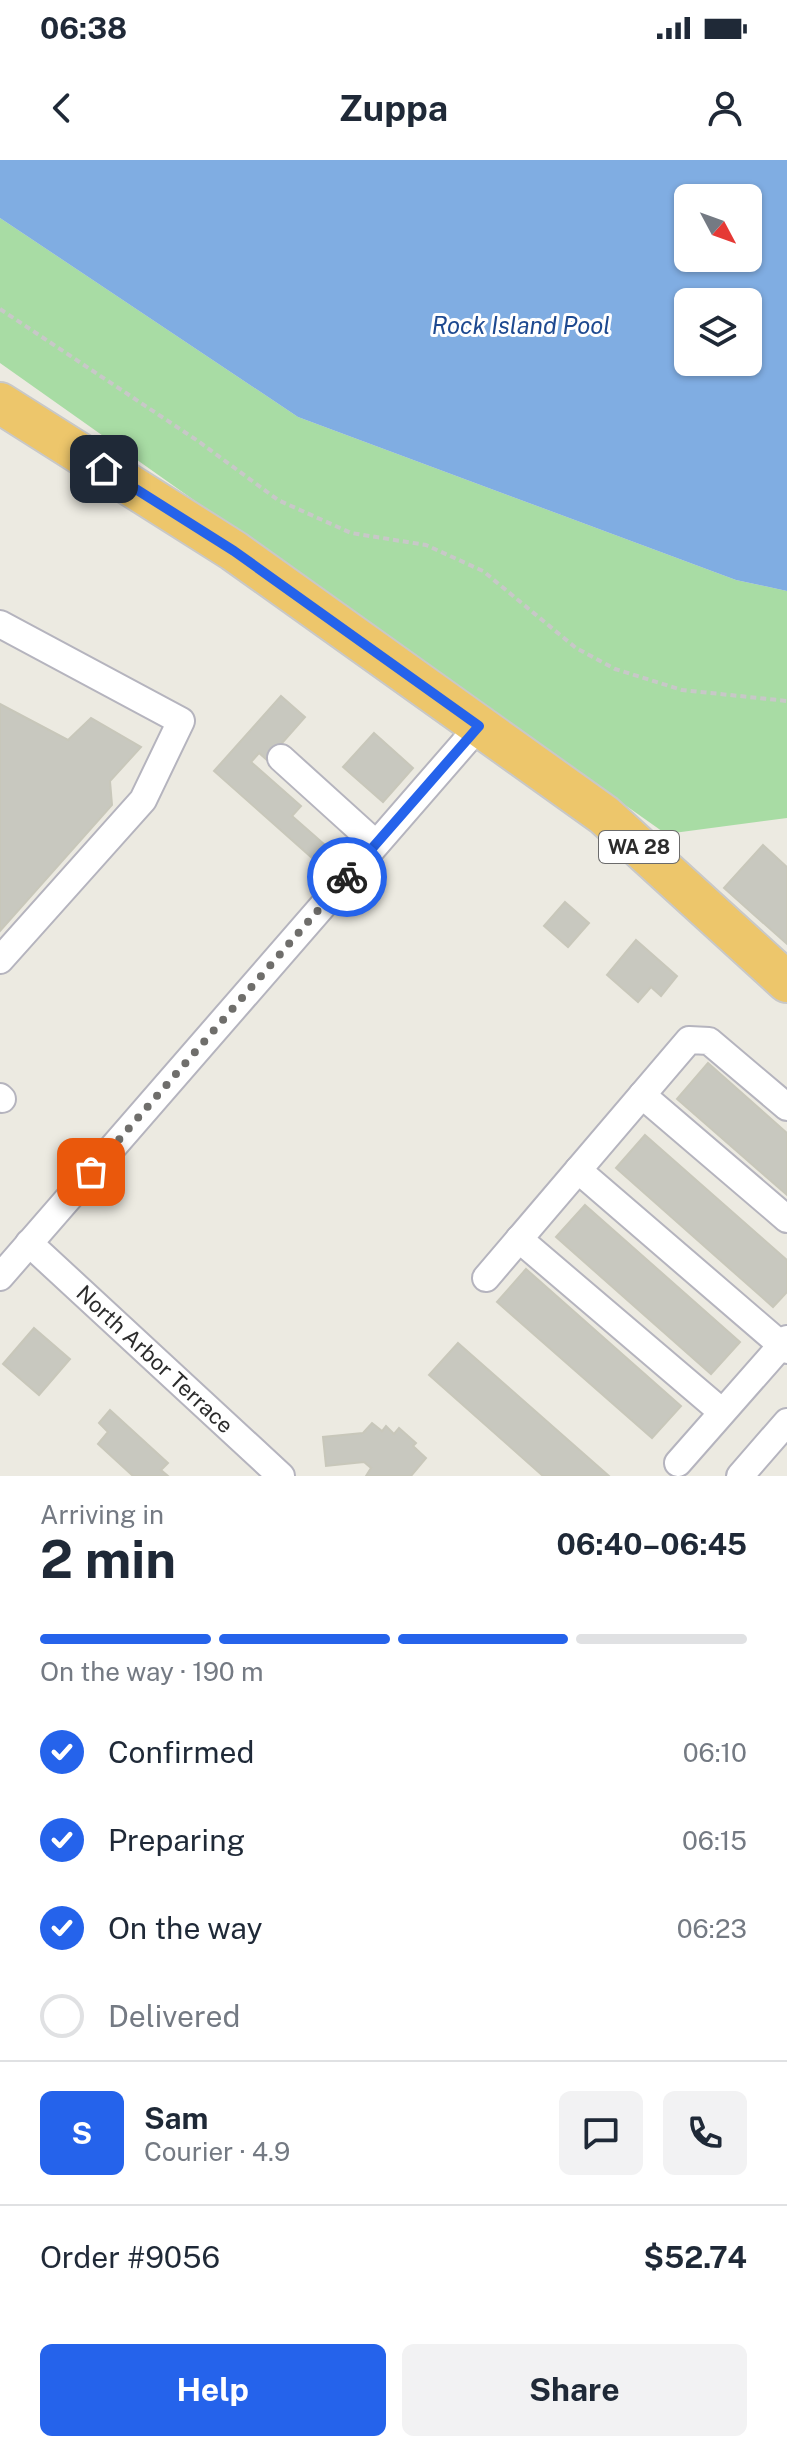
<!DOCTYPE html>
<html lang="en">
<head>
<meta charset="utf-8">
<style>
	body { margin:0; font-family:"Public Sans",sans-serif; background:#f2f2f3; color:#1f2937; height:100vh; display:flex; flex-direction:column; font-size:30px; white-space:nowrap }
	* { box-sizing:border-box; margin:0 }
	p { font-size:26px; color:#747a83 }
	.icon { flex:none; width:44px; height:44px; fill:none; stroke:currentColor; stroke-width:2; stroke-linecap:round; stroke-linejoin:round }
	.map { position:relative; height:1316px; overflow:hidden }
	.details { display:flex; flex-direction:column; background:#fff; flex:1 }
	.details>* { flex:none }
	.needle { width:52px; rotate:131deg }
	.controls { position:absolute; left:674px; top:24px; display:grid; gap:16px }
	.controls a { display:grid; place-items:center; width:88px; height:88px; border-radius:12px; background:#fff; box-shadow:0 2px 6px #0004; font-size:40px }
	.pin { position:absolute; display:grid; place-items:center; width:68px; height:68px; color:#fff; margin:-34px; border-radius:16px; box-shadow:0 4px 12px #0006 }
	.courier { position:absolute; display:grid; place-items:center; width:80px; height:80px; margin:-40px; border:6px solid #2563eb; border-radius:50%; background:#fff; color:#222; box-shadow:0 2px 10px #0007 }
	.overview em { font-style:normal; font-weight:700 }
	.overview div { display:flex; flex-direction:column-reverse }
	.overview { display:flex; align-items:center; justify-content:space-between; height:136px; padding:0 40px }
	h1 { font-size:52px; font-weight:700; line-height:60px }
	.bar { display:grid; grid-template-columns:repeat(4,1fr); gap:12px 8px; align-content:center; height:96px; padding:0 40px }
	.bar i { height:10px; border-radius:6px; background:#e0e1e3 }
	.bar .selected { background:#2563eb }
	.bar p { grid-column:span 4 }
	.line { display:flex; align-items:center; gap:20px; padding:0 40px; border-top:2px solid #e0e1e3 }
	.line div { flex:1 }
	.round { display:grid; place-items:center; flex:none; width:84px; height:84px; border-radius:12px; background:#f2f2f3 }
	ol { padding:0 40px; list-style:none }
	li { display:flex; align-items:center; gap:24px; height:88px }
	li p { margin-inline-start:auto }
	li .icon { padding:8px; border-radius:50%; background:#2563eb; color:#fff; stroke-width:4 }
	li:last-child { color:#747a83 }
	li i { width:44px; height:44px; border:4px solid #e0e1e3; border-radius:50% }
	.cta { display:flex; gap:16px; margin-top:auto; padding:16px 40px }
	.cta a { flex:1; height:92px; border-radius:12px; background:#2563eb; color:#fff; font-size:32px; font-weight:700; line-height:92px; text-align:center }
	.cta a+a { background:#f2f2f3; color:#1f2937 }
	.status { display:flex; justify-content:space-between; align-items:center; height:56px; padding:0 40px; background:#fff; direction:ltr }
	.status svg { height:22px; fill:currentColor }
	header { display:flex; justify-content:space-between; align-items:center; height:104px; padding:0 40px; background:#fff; font-size:36px; font-weight:700 }
	.map>svg:first-child { display:block }
</style>
</head>
<body>
<div class="status"><b>06:38</b><svg viewBox="0 0 49 12"><path d="M0 12V9h3v3zM5 12V6h3v6zM10 12V3h3v9zM15 12V0h3v12zM26 1h20v11H26zM47 4h2v5h-2z"/></svg></div>
<header><svg class="icon" aria-label="back" viewBox="0 0 24 24"><path d="M15 5l-7 7 7 7"/></svg>Zuppa<svg class="icon" aria-label="person" viewBox="0 0 24 24"><circle cx="12" cy="8" r="4"/><path d="M4 21q1-7 8-7t8 7"/></svg></header>
<div class="map">
<svg width="787" height="1316" viewBox="0 0 787 1316">
	<rect width="100%" height="100%" fill="#eceae1"/>
	<path fill="#a8dca4" d="M0,58L298,257L736,420L787,431V658L666,674L0,203Z"/>
	<path fill="#80ade2" fill-rule="evenodd" d="M0,0H787V431L736,420L298,257L0,58ZM688,38H748V98H688ZM688,142H748V202H688Z"/>
	<g fill="#c8c8bf" stroke="#c8c7ba" stroke-width="2">
		<path d="M281,536L305,557L267,600L259,593L251,602L301,646L292,656L332,691L320,705L214,611Z"/>
		<path d="M0,544L68,580L91,558L141,587L110,621L112,645L0,771Z"/>
		<path d="M374,573L413,608L383,642L343,607Z"/>
		<path d="M763,685L787,707V784L724,728Z"/>
		<path d="M565,742L589,763L568,787L544,766Z"/>
		<path d="M636,780L677,816L661,836L651,827L638,842L607,815Z"/>
		<path d="M708,903L787,973V1035L677,939Z"/>
		<path d="M645,975L787,1100V1132L773,1147L616,1008Z"/>
		<path d="M585,1045L740,1182L711,1214L556,1077Z"/>
		<path d="M526,1109L681,1246L652,1278L497,1142Z"/>
		<path d="M34,1168L70,1199L39,1235L3,1204Z"/>
		<path d="M458,1183L609,1316H543L429,1215Z"/>
		<path d="M110,1250L168,1303L161,1310L168,1316H133L98,1284L108,1272L99,1263Z"/>
		<path d="M372,1263L382,1271L386,1266L394,1274L399,1268L416,1283L413,1286L426,1298L411,1316H366L371,1308L364,1302L326,1306L323,1277L363,1273Z"/>
	</g>
	<g fill="none" stroke-linecap="round" stroke-linejoin="round">
		<defs>
			<g id="minor">
				<path d="M0,464L181,561L143,640L0,800"/>
				<path d="M281,598L376,684"/>
				<path d="M642,935L787,1059"/>
				<path d="M0,937L2,939"/>
				<path d="M578,1010L787,1190"/>
				<path d="M519,1079L722,1252"/>
				<path d="M29,1083L281,1316"/>
				<path d="M0,1117L479,566"/>
				<path d="M486,1118L689,880L709,881L787,947"/>
				<path d="M678,1303L787,1179"/>
				<path d="M740,1316L787,1262"/>
			</g>
			<path id="highway" d="M0,243L234,391L604,655L787,822"/>
		</defs>
		<use href="#minor" stroke="#b5b4be" stroke-width="30"/>
		<use href="#highway" stroke="#c8c8c8" stroke-width="44"/>
		<path stroke="#c8c8c8" stroke-width="4" stroke-dasharray="6 4" stroke-linecap="butt" d="M0,149L198,281L278,340L351,373L426,385L483,411L576,488L615,509L682,530L787,541"/>
		<use href="#minor" stroke="#fff" stroke-width="26"/>
		<use href="#highway" stroke="#edc66b" stroke-width="40"/>
	</g>
	<g fill="none" stroke-linecap="round" stroke-linejoin="round">
		<path stroke="#6f6e6b" stroke-width="8" stroke-dasharray="0 14.4" d="M91,1012L347,717"/>
		<path stroke="#2563eb" stroke-width="10" d="M104,309L234,391L479,566L347,717"/>
	</g>
	<g text-anchor="middle" dominant-baseline="central" stroke-width="6" stroke-linejoin="round" paint-order="stroke">
		<rect fill="#fff" stroke="#6b6b6b" stroke-width="2" x="599" y="671" width="80" height="32" rx="6"/>
		<g font-size="20" font-weight="bold" fill="#2c2c2c">
			<text x="639" y="687">WA 28</text>
		</g>
		<g font-size="22" fill="#2c2c2c" stroke="#fff">
			<text transform="translate(155 1199) rotate(43)">North Arbor Terrace</text>
		</g>
		<g font-size="24" font-style="italic" fill="#1d4990" stroke="#fff">
			<text x="521" y="165">Rock Island Pool</text>
		</g>
	</g>
</svg>
<div class="controls">
<a><svg class="needle" viewBox="-14 -14 28 28"><path d="M0-13l5 13h-10z" fill="#e53935"/><path d="M0 13l5-13h-10z" fill="#747a83"/></svg></a>
<a><svg class="icon" aria-label="layers" viewBox="0 0 24 24"><path d="M12 4l9 5-9 5-9-5zM3 14l9 5 9-5"/></svg></a>
</div>
<div class="pin" style="left:91px;top:1012px;background:#ea580c"><svg class="icon" aria-label="bag" viewBox="0 0 24 24"><path d="M5 8h14l-1 12H6zM9 8a3 3 0 0 1 6 0"/></svg></div>
<div class="pin" style="left:104px;top:309px;background:#1f2937"><svg class="icon" aria-label="home" viewBox="0 0 24 24"><path d="M3 11l9-7 9 7M6 9v11h12V9"/></svg></div>
<div class="courier" style="left:347px;top:717px"><svg class="icon" aria-label="bike" viewBox="0 0 24 24"><circle cx="6" cy="16" r="4"/><circle cx="18" cy="16" r="4"/><path d="M6 16l4-8h5l3 8M10 8l3 8H6M13 5h3"/></svg></div>
</div>
<section class="details">
<div class="overview"><div><h1>2 min</h1><p>Arriving in</p></div><em>06:40–06:45</em></div>
<div class="bar"><i class="selected"></i><i class="selected"></i><i class="selected"></i><i></i><p>On the way · 190 m</p></div>
<ol>
<li><svg class="icon" aria-label="check" viewBox="0 0 24 24"><path d="M5 12l5 5 9-10"/></svg>Confirmed<p>06:10</p></li>
<li><svg class="icon" aria-label="check" viewBox="0 0 24 24"><path d="M5 12l5 5 9-10"/></svg>Preparing<p>06:15</p></li>
<li><svg class="icon" aria-label="check" viewBox="0 0 24 24"><path d="M5 12l5 5 9-10"/></svg>On the way<p>06:23</p></li>
<li><i></i>Delivered</li>
</ol>
<div class="line" style="height:144px"><b class="round" style="background:#2563eb;color:#fff">S</b><div><b>Sam</b><p>Courier · 4.9</p></div><a class="round"><svg class="icon" aria-label="chat" viewBox="0 0 24 24"><path d="M4 5h16v11H9l-5 4z"/></svg></a><a class="round"><svg class="icon" aria-label="phone" viewBox="0 0 24 24"><path d="M5 4h4l2 5-3 2q2 4 5 5l2-3 5 2v4C11 20 4 13 5 4z"/></svg></a></div>
<div class="line" style="height:104px"><div>Order #9056</div><b>$52.74</b></div>
<div class="cta"><a>Help</a><a>Share</a></div>
</section>
</body>
</html>
